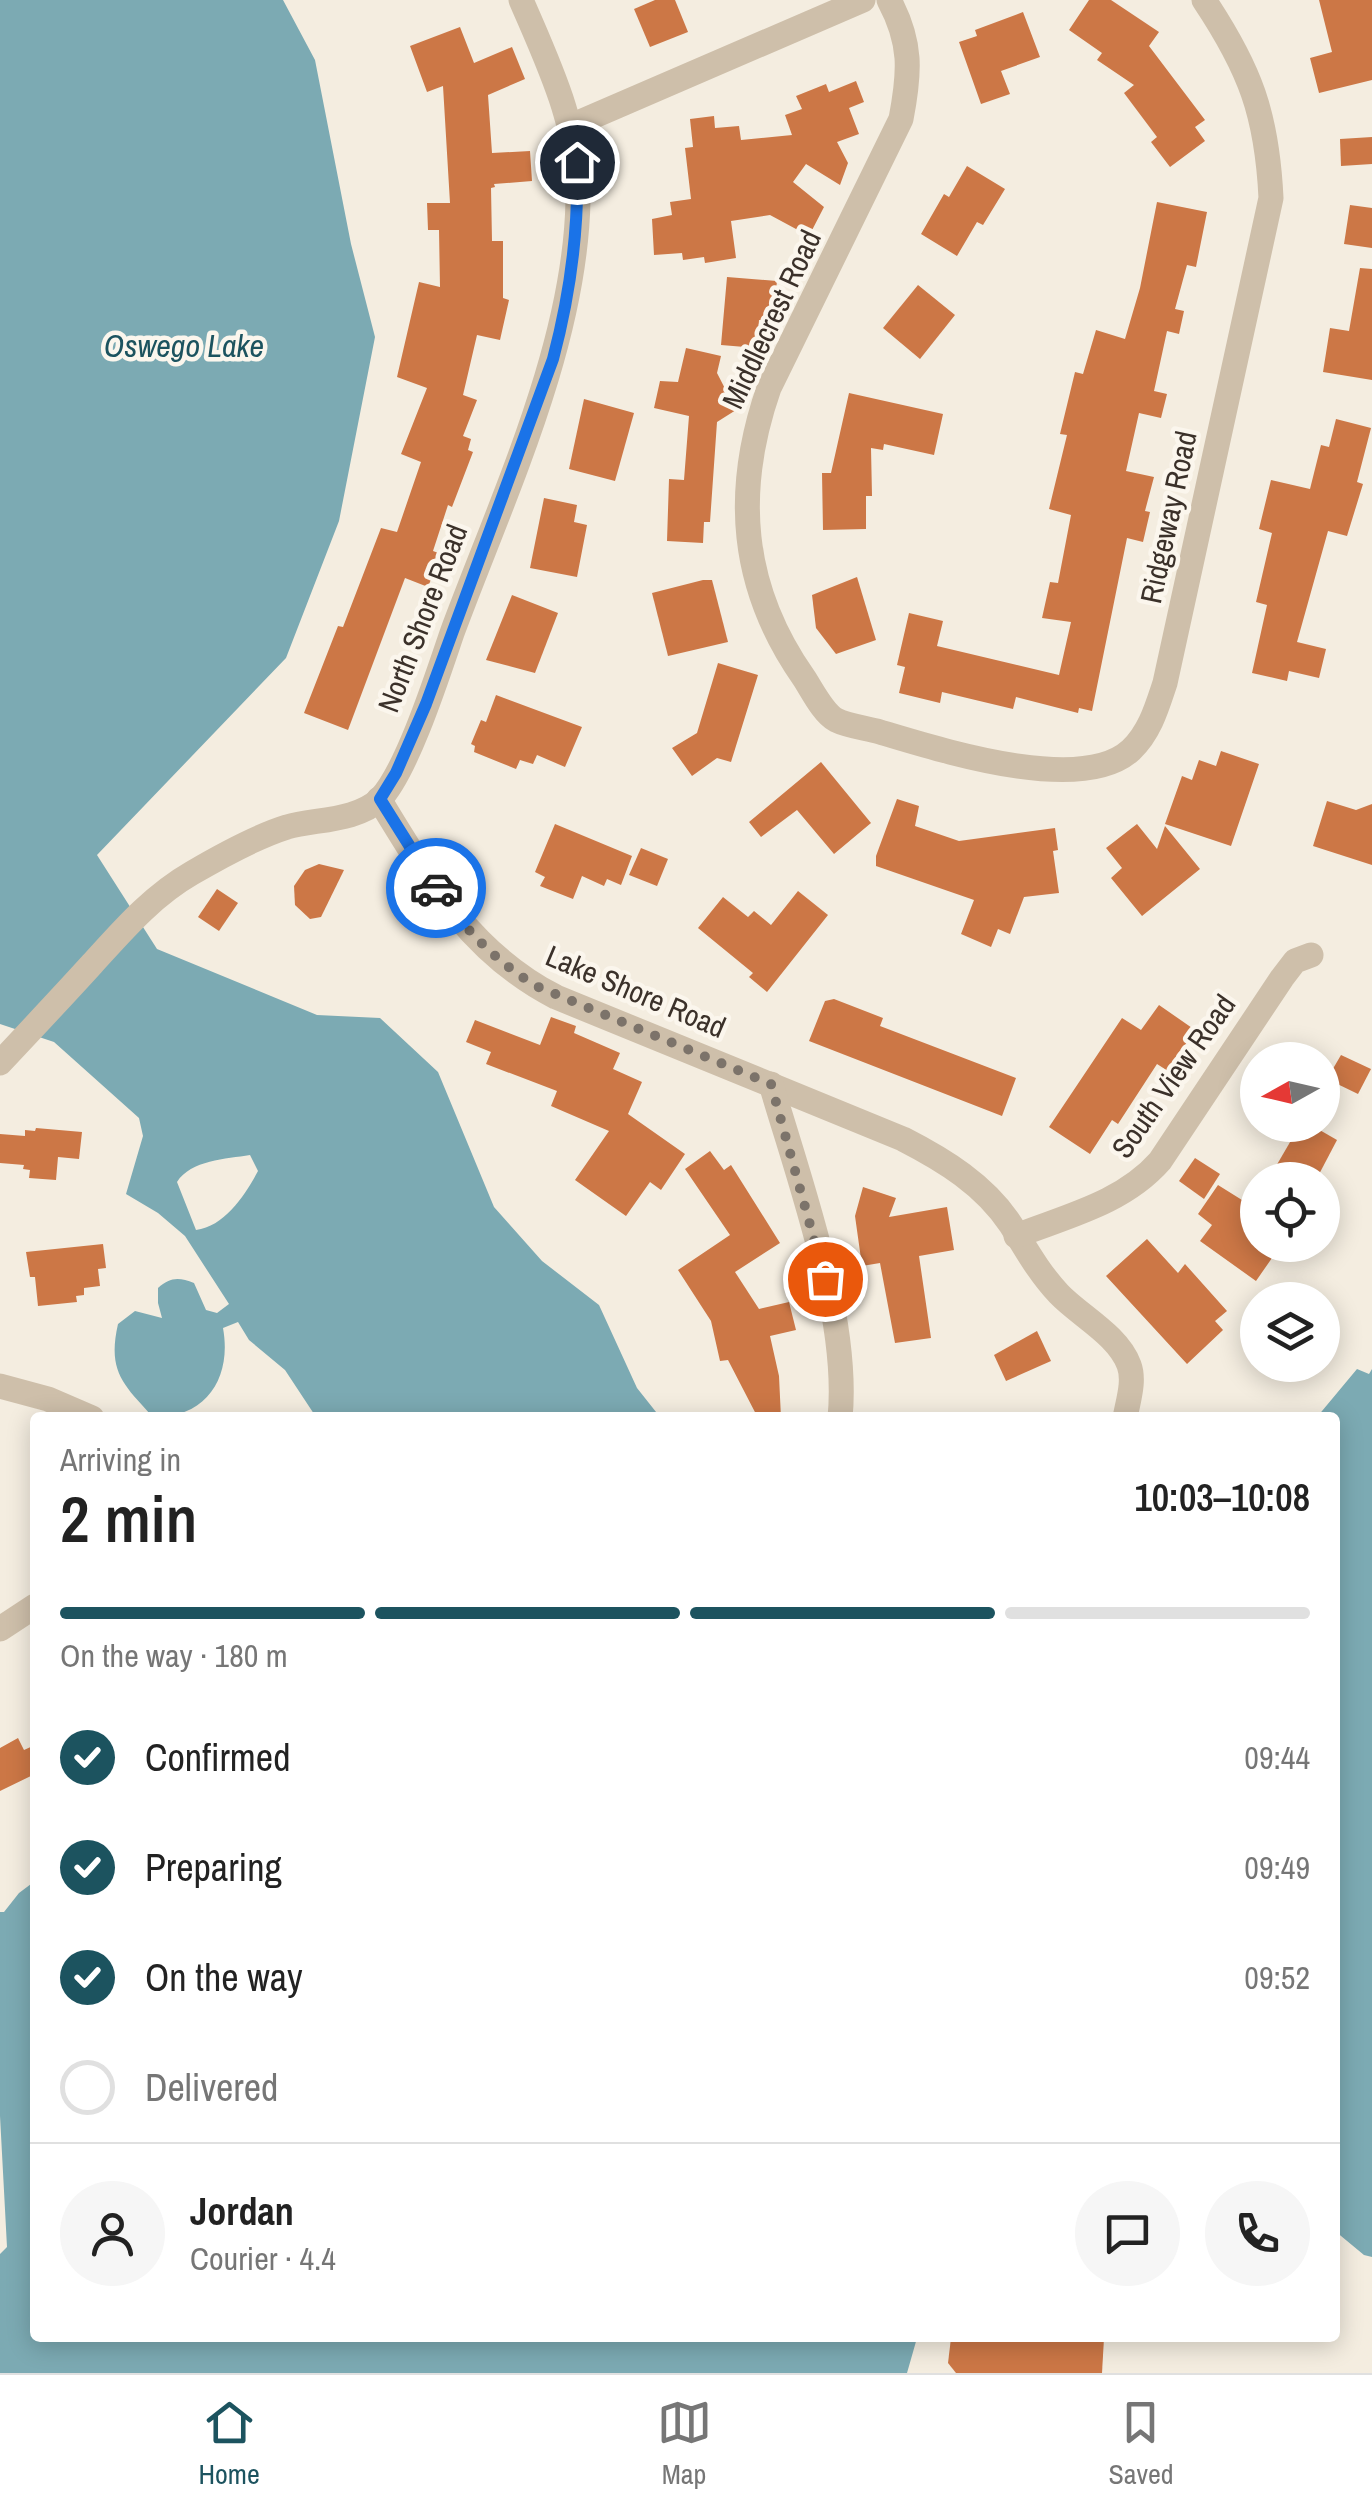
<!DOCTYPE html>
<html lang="en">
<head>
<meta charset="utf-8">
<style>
	body { margin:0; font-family:"Archivo Narrow",sans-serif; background:#f6f6f6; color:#222; height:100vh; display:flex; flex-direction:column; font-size:38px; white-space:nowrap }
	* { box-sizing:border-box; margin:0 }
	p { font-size:32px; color:#767676 }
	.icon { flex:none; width:55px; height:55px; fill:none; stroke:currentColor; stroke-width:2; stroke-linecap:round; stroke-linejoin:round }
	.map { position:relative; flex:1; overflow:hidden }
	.sheet { position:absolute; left:30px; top:1412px; width:1310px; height:930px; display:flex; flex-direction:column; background:#fff; border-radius:10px; box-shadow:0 5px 25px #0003 }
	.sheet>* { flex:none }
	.needle { width:65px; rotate:262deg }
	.controls { position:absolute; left:1240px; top:1042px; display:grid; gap:20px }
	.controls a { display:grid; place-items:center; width:100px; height:100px; border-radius:50%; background:#fff; box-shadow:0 5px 25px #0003; font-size:50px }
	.pin { position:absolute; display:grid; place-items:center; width:85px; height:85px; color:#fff; margin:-42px; border:5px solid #fff; border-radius:50%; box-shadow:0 2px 10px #0007 }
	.courier { position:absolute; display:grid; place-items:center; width:100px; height:100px; margin:-50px; border:8px solid #1a73e8; border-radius:50%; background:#fff; color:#222; box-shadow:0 2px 12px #0007 }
	.headline em { font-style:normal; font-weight:600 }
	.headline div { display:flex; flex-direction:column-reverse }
	.headline { display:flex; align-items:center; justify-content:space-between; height:170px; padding:0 30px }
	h1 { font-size:65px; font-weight:600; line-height:75px }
	.bar { display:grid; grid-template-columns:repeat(4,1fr); gap:15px 10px; align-content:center; height:120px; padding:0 30px }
	.bar i { height:12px; border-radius:8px; background:#e0e0e0 }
	.bar .on { background:#1c535f }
	.bar p { grid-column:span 4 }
	.line { display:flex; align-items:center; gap:25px; padding:0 30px; border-top:2px solid #e0e0e0 }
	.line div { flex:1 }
	.round { display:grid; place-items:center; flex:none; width:105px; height:105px; border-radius:52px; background:#f6f6f6 }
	ol { padding:0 30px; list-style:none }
	li { display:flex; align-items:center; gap:30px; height:110px }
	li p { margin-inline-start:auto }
	li .icon { padding:10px; border-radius:50%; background:#1c535f; color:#fff; stroke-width:4 }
	li:last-child { color:#767676 }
	li i { width:55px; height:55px; border:5px solid #e0e0e0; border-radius:50% }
	.tab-bar { display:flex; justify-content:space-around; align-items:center; height:140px; border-top:2px solid #e0e0e0; background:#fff; font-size:28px; color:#767676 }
	.tab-bar a { display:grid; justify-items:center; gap:5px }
	.tab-bar .on { color:#1c535f }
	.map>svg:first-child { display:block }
</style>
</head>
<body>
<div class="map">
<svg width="1372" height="2373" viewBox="0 0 1372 2373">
	<rect width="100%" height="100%" fill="#f4ede0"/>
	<g fill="#7caab3" fill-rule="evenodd">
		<path d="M0,0H283L315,60L351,244L375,337L339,521L286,658L97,855L157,949L317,1015L380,1018L438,1072L494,1207L542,1261L599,1305L637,1388L660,1417H316L285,1370L249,1340L238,1322L223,1328C232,1377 207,1418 153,1417C124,1385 107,1372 118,1324L135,1311L162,1318L158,1303V1288C170,1277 179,1277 194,1283L206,1310L217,1313L229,1304L185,1236L158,1213L126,1194L143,1136L139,1118L54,1042L0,1024ZM250,1155L258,1171C245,1195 225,1226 196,1230L177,1182C191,1160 226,1159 250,1155Z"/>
		<path d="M1357,1369L1369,1374L1372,1369V2257L1364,2255L1335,2231V1418L1317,1417Z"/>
		<path d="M35,1881V2338H917L907,2373H0V2254L7,2247L0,2116V1912H4L19,1893Z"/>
	</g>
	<g fill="#cc7746">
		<path d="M655,0H675L688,32L650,47L634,9Z"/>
		<path d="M1089,0H1111L1159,32L1149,46L1205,120L1195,127L1205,141L1170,167L1151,142L1157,137L1124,93L1134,85L1097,60L1102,53L1069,30Z"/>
		<path d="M1319,0H1372V80L1319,93L1310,58L1332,52Z"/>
		<path d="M1023,12L1040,57L1001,71L1010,94L981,104L959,42L977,36L975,30Z"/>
		<path d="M460,27L474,63L512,47L525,79L488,95L492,153L530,151L532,181L494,184L495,187L491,188L492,241H503V298L509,300L500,340L477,335L463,395L477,400L463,436L471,439L468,450L473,452L452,507L448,505L433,551L441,554L428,587L405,578L348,730L304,713L338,626L343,627L381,528L397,532L421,462L401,454L427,388L397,377L419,282L440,287L439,230H428L427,203H450L443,86L427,92L410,46Z"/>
		<path d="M856,81L864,102L849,108L859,134L837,142L848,163L840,185L806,164L793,182L824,207L809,236L770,215L731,221L736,258L705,263L704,257L683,260L682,253L654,255L652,219L672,215L670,202L691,199L685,148L693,147L690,119L714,116L715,128L739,126L741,140L792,135L785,115L802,109L796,96L826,84L829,92Z"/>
		<path d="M1372,137V164L1341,166L1340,139Z"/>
		<path d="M967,166L1005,189L983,225L977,222L957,256L921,234L944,194L949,197Z"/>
		<path d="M1157,202L1207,212L1196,267L1187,265L1175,309L1184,311L1179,334L1167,331L1154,391L1167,394L1161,418L1139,413L1126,471L1154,477L1145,511L1150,512L1143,542L1127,538L1092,711L1079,708L1078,713L1016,697L1013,709L942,692L940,703L899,693L905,667L897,665L909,613L943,621L937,646L1059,675L1071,622L1042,618L1050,582L1058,583L1071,515L1049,509L1067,435L1060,434L1075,372L1083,374L1096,330L1125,339L1140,288Z"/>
		<path d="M1350,205L1372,208V248L1344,244Z"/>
		<path d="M1360,268L1372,269V380L1323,372L1330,328L1349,331Z"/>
		<path d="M727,277L777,281L774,308L766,307L764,320H759L757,348L721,345Z"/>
		<path d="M918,285L955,315L920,359L883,328Z"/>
		<path d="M686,348L721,356L717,373L736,410L717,422L710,522H704L703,543L667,541L669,479L684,480L689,416L654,408L660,381L678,382Z"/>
		<path d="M849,393L943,414L934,455L884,444L883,450L871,448L872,496H866V529L823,530L822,473H831Z"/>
		<path d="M584,399L634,413L615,481L569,469Z"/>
		<path d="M1336,419L1371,428L1357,482L1363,484L1347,536L1328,531L1297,642L1326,649L1319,678L1289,671L1287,681L1252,673L1267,605L1256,602L1272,533L1259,529L1271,480L1310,489L1321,445L1329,447Z"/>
		<path d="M544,498L577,505L574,522L587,525L577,577L530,568Z"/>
		<path d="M857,577L876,640L836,654L816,628L812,595Z"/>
		<path d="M703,580H712L728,642L668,656L652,593Z"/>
		<path d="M512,595L558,613L535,673L486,660Z"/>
		<path d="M718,663L758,675L731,762L717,758L692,776L672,748L697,733Z"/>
		<path d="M496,695L582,727L565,767L537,755L533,764L520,760L516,769L474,752L475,746L471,744L481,720L486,722Z"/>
		<path d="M1221,751L1259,764L1231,846L1165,824L1182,776L1192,780L1199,760L1216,766Z"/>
		<path d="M821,762L871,823L834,854L797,810L761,837L749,822Z"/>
		<path d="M897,799L919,806L915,826L959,841L1055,828L1058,850L1053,851L1059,893L1024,897L1010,934L998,929L991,947L961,934L974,900L876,866V856Z"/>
		<path d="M1327,801L1356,810L1372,804V865L1313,846Z"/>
		<path d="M555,824L632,856L621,885L607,879L604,886L582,876L573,899L540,886L545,877L535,872Z"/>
		<path d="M1137,824L1157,849L1165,826L1200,869L1142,916L1111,878L1122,868L1106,848Z"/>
		<path d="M641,848L668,859L657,886L629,875Z"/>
		<path d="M319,864L344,870L321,917L310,919L295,905L294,886L305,870Z"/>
		<path d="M217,889L238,903L219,931L198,917Z"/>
		<path d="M798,891L828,915L767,992L749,977L753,973L698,928L723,897L748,917L754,911L771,925Z"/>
		<path d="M834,999L883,1018L880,1026L1016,1078L1002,1116L809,1041L825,1001Z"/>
		<path d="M1159,1005L1195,1030L1168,1071L1157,1064L1118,1124L1112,1120L1090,1154L1049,1127L1122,1018L1141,1030Z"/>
		<path d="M551,1017L576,1026L574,1033L620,1053L613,1069L642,1082L628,1114L685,1154L661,1190L650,1182L626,1216L575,1180L609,1131L551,1106L557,1091L486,1064L491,1052L466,1042L475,1020L540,1045Z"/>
		<path d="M1341,1055L1371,1069L1358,1094L1327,1079Z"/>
		<path d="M1300,1125H1311L1337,1140L1316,1180H1268Z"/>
		<path d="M36,1128L82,1132L79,1159L58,1157L56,1180L29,1178L30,1170L23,1169L24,1165L0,1163V1134L25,1136V1130L35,1131Z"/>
		<path d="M710,1151L724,1170L731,1165L780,1243L735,1272L759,1309L789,1302L796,1330L770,1336L779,1376L781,1418H758L728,1360L720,1361L711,1321L678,1270L730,1235L685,1169Z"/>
		<path d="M1195,1158L1220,1174L1204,1199L1179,1181Z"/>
		<path d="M1218,1185L1258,1210V1245H1281L1256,1281L1200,1241L1212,1225L1198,1214Z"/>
		<path d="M863,1187L896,1198L889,1217L947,1207L954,1250L919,1256L931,1338L895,1343L880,1263L862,1266L855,1216Z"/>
		<path d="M1147,1239L1178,1273L1185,1264L1227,1311L1215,1321L1223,1330L1187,1364L1106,1276Z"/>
		<path d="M103,1244L106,1268L98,1269L100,1286L84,1288V1295L76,1296L77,1302L38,1306L35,1277H30L26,1252Z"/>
		<path d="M1037,1331L1051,1361L1006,1381L994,1355Z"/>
		<path d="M18,1738L24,1750L35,1745V1774L0,1791V1748Z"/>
		<path d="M951,2338H1104L1102,2373H956L948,2363Z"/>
	</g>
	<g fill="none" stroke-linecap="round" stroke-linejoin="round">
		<g stroke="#cebfaa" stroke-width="25">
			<path d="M889,0C912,43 910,72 901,119L769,388C733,491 740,587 804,678C812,690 823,713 836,720C848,726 866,728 880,732C938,749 1081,796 1131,750C1150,732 1157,707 1165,683L1271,198C1267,114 1250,69 1204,0"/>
			<path d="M571,126L863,0"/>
			<path d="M379,799C428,879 470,953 556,997L903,1139C944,1160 985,1185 1011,1225C1026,1249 1039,1273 1059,1294C1080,1316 1118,1335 1129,1365C1135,1381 1128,1401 1125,1418"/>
			<path d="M0,1063C31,1030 62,997 92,964C123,930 152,896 192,873C221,856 255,837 287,827C316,819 357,821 380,799C407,771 438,674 452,633C502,498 575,346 578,201C580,128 549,65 521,0"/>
			<path d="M771,1084C799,1180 850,1318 840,1418"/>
			<path d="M1016,1236C1067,1216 1123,1203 1160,1161L1282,978L1295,961L1311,955"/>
			<path d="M0,1386L48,1399L92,1418"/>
			<path d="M0,1629L35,1606"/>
		</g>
	</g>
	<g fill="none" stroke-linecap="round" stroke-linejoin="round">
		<path stroke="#7c736a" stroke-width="10" stroke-dasharray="0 18" d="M436,888C464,928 494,960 536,986L771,1084L825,1279"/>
		<path stroke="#1a73e8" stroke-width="12" d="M436,888L380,799L396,773L426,704L553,359C570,295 579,229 577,162"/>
	</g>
	<g text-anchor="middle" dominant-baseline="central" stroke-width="9" stroke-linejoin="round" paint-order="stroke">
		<g font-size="30" fill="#3b312a" stroke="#fbf6ed">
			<text transform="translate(771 319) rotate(-65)">Middlecrest Road</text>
			<text transform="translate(1168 517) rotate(-78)">Ridgeway Road</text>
			<text transform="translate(422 618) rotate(-69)">North Shore Road</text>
			<text transform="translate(636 991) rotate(23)">Lake Shore Road</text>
			<text transform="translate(1173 1076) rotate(-55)">South View Road</text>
		</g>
		<g font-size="32" font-style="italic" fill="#1c535f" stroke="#fbf6ed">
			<text x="184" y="345">Oswego Lake</text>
		</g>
	</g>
</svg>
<div class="controls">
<a><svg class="needle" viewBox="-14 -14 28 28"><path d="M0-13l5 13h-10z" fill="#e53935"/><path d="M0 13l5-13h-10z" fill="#767676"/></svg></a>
<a><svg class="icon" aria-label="locate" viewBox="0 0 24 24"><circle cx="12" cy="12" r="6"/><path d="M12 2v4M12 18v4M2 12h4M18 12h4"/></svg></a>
<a><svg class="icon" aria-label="layers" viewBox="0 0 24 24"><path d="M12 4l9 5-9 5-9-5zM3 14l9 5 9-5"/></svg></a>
</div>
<div class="pin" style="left:825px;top:1279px;background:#ea580c"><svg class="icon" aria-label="bag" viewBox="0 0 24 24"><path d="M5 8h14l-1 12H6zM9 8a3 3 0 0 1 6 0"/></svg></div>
<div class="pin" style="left:577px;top:162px;background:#1f2937"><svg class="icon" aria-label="home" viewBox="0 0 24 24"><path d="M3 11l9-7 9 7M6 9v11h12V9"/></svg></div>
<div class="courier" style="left:436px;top:888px"><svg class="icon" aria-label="car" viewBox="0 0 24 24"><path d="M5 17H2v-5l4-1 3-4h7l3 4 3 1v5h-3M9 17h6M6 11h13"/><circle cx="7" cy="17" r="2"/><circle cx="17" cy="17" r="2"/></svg></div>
<section class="sheet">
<div class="headline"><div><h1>2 min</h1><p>Arriving in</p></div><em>10:03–10:08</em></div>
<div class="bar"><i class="on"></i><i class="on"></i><i class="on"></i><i></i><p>On the way · 180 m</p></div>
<ol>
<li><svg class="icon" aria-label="check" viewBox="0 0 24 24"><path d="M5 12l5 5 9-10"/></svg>Confirmed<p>09:44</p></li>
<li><svg class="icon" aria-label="check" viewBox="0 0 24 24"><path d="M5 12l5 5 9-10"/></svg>Preparing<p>09:49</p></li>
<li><svg class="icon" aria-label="check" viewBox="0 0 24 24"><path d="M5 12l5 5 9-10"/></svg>On the way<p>09:52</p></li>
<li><i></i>Delivered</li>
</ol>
<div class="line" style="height:180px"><a class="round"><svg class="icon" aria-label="person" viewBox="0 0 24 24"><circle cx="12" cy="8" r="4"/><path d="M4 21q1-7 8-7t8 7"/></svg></a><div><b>Jordan</b><p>Courier · 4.4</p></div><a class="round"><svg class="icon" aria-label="chat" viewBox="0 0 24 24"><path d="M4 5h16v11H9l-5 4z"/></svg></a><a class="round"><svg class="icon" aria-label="phone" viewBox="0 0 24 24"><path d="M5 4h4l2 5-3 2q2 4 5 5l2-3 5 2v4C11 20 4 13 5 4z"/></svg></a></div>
</section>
</div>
<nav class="tab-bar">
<a class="on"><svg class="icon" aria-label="home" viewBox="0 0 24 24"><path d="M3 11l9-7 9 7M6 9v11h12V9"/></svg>Home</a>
<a><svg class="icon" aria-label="map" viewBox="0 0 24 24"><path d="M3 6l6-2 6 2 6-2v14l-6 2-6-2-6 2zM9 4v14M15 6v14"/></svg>Map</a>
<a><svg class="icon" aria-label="saved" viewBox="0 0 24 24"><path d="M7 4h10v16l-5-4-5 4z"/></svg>Saved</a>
</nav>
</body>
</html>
